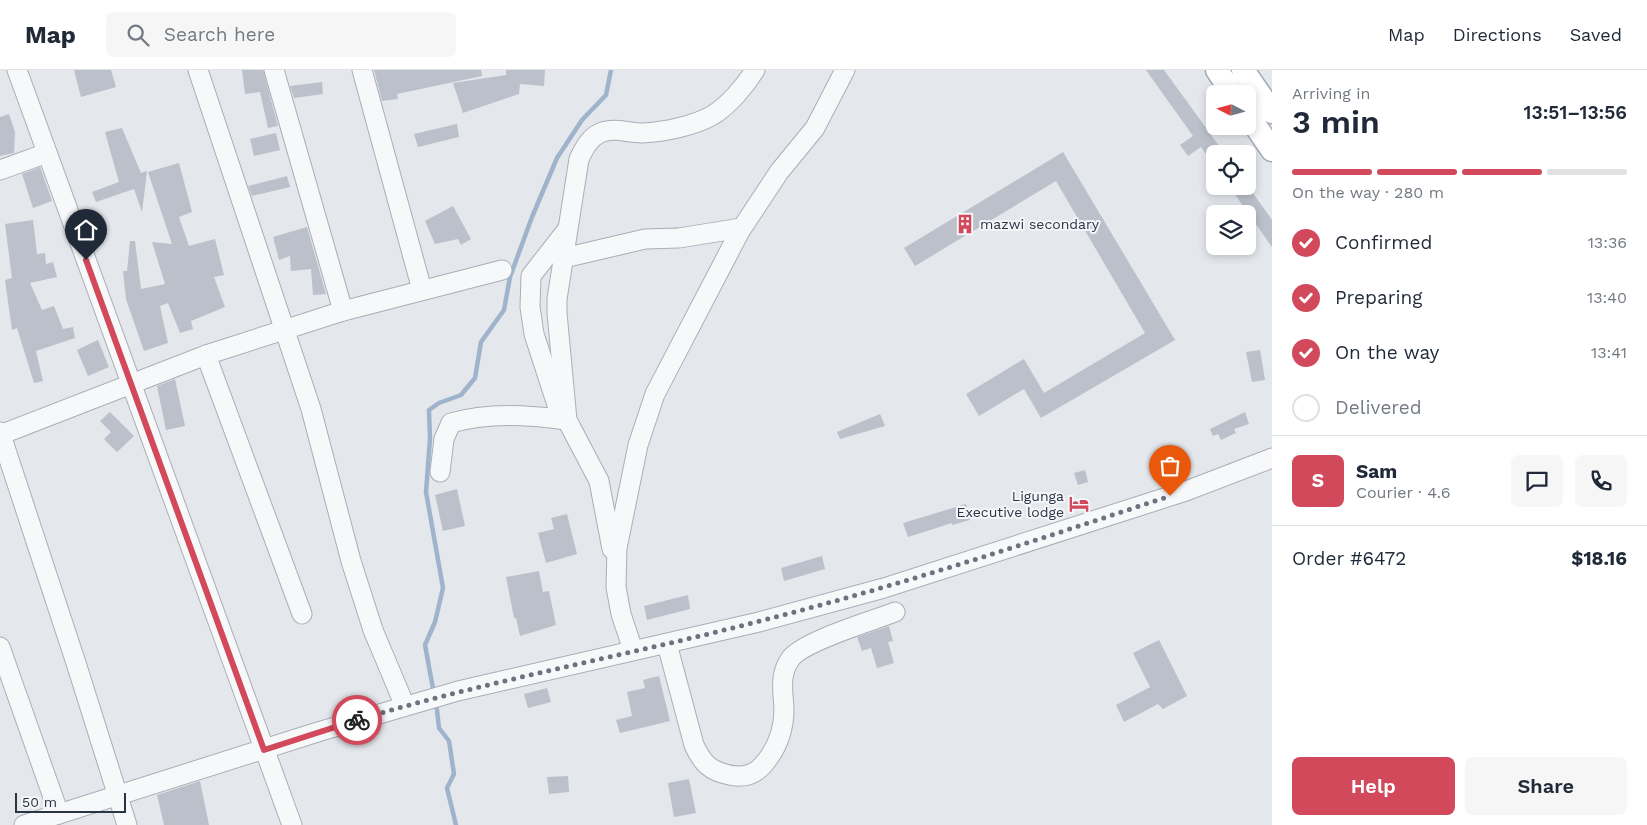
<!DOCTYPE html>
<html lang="en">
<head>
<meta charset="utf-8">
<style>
	body { margin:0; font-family:"Work Sans",sans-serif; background:#f6f6f7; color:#1f2937; height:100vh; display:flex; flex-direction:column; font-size:19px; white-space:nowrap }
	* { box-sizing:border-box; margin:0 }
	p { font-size:16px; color:#747a83 }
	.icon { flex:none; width:28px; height:28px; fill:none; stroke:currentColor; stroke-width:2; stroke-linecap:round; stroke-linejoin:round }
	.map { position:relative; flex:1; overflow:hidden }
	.details { display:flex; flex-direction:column; background:#fff; width:375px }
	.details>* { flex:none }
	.needle { width:32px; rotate:276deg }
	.controls { position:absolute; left:1206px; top:15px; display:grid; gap:10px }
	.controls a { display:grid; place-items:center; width:50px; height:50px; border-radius:8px; background:#fff; box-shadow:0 2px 8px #0003; font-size:25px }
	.scale { position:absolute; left:15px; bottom:12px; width:111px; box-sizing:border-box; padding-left:5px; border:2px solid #2b3445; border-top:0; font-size:14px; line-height:18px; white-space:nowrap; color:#2b3445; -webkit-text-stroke:4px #f4f6f9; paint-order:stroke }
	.pin { position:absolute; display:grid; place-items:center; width:42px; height:42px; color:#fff; margin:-51px -21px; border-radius:50% 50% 50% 0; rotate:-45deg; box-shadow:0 0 5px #0007 }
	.pin .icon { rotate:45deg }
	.courier { position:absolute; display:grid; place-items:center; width:50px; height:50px; margin:-25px; border:4px solid #d1495b; border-radius:50%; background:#fff; color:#222; box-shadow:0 1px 6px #0007 }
	.overview em { font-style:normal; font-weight:600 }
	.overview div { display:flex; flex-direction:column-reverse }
	.overview { display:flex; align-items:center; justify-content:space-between; height:85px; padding:0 20px }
	h1 { font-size:32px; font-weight:600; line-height:38px }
	.bar { display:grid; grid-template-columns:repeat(4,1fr); gap:8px 5px; align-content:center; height:60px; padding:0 20px }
	.bar i { height:6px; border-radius:4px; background:#e0e1e3 }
	.bar .current { background:#d1495b }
	.bar p { grid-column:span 4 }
	.line { display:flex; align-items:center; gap:12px; padding:0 20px; border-top:1px solid #e0e1e3 }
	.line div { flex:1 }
	.round { display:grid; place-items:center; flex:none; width:52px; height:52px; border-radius:8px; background:#f6f6f7 }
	ol { padding:0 20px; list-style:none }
	li { display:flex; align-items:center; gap:15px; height:55px }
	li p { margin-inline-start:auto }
	li .icon { padding:5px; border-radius:50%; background:#d1495b; color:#fff; stroke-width:4 }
	li:last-child { color:#747a83 }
	li i { width:28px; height:28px; border:2px solid #e0e1e3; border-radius:50% }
	.primary-button { display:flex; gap:10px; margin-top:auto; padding:10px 20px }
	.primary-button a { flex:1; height:58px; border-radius:8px; background:#d1495b; color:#fff; font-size:20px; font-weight:600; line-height:58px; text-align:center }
	.primary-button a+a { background:#f6f6f7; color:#1f2937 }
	header { display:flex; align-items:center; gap:30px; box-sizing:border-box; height:70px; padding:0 25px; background:#fff; border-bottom:1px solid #e0e1e3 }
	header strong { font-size:24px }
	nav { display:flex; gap:28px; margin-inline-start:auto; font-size:18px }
	.search { width:350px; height:45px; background:#f6f6f7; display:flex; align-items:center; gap:12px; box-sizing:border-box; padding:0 18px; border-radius:8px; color:#747a83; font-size:19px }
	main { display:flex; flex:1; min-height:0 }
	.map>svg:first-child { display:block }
</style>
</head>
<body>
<header>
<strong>Map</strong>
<div class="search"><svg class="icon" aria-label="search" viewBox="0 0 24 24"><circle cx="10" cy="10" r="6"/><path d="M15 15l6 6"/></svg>Search here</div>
<nav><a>Map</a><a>Directions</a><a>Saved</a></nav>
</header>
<main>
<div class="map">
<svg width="1272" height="755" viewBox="0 0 1272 755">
	<rect width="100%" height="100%" fill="#e4e7ec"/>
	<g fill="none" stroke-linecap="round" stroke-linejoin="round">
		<g stroke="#9fb4cc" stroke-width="4.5">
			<path d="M434,624L425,575L435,552L443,518L426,422L430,369L429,340L439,333L461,325L475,308L481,272L504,240L510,207L532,147L557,88L582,50L606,25L611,0"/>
			<path d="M436,631L439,658L449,671L454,704L447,718L456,755"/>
		</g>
	</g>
	<g fill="#bbc0ca">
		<path d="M74,0H111L116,17L81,27Z"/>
		<path d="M242,0H263L278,56L268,58L260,22L245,24Z"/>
		<path d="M374,0H481L482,6L397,24L398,29L382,31Z"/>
		<path d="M506,0H545L544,16L520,14L519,24L463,43L453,13L506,5Z"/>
		<path d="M1146,0H1164L1225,84H1215V97L1201,77L1188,86L1180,75L1193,66Z"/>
		<path d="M322,12L323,24L294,28L290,16Z"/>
		<path d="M9,44L15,62L14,83L0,86V47Z"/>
		<path d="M457,54L459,67L418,77L414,64Z"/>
		<path d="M122,58L141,103L147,101L142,142L134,119L96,132L92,122L119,112L105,62Z"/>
		<path d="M276,63L280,80L254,86L250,69Z"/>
		<path d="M1063,82L1175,270L1041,348L1024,319L979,346L966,324L1024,289L1044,323L1145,263L1056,111L915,196L904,178Z"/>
		<path d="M179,93L192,142L179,147L189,176L215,169L224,205L214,207L225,237L191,251L193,259L180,263L168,233L160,236L168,273L144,281L126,229L123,201H127L130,171H135L141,219L165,214L152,172L172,174L148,102Z"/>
		<path d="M40,97L52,131L33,138L22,104Z"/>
		<path d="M287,106L290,117L252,126L248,116Z"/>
		<path d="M1229,116H1248L1272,150V177Z"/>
		<path d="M453,136L471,169L461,175L458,169L435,174L425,151Z"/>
		<path d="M33,150L37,184L45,183L46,194L53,192L57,207L30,213L42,240L54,236L63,259L73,257L75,268L36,281L43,311L34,313L17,258L12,260L5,210L12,208L5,154Z"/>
		<path d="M307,157L326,224L313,225L311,199L291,201L290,186L279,190L273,167Z"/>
		<path d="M98,270L109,297L88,306L77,280Z"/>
		<path d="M1260,280L1265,310L1252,312L1246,282Z"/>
		<path d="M175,309L185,356L166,360L157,316Z"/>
		<path d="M110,342L134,366L117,382L104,369L111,362L100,351Z"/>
		<path d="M1245,342L1249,354L1234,359L1236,363L1221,370L1218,364L1213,366L1210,359Z"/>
		<path d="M880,344L885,356L840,369L837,362Z"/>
		<path d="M1085,400L1088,412L1078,415L1074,403Z"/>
		<path d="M457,419L465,456L443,461L435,425Z"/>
		<path d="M966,434L970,450L952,455V453L908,467L903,453Z"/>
		<path d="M567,444L577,484L546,493L538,463L554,459L551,448Z"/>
		<path d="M822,486L825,499L784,511L781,498Z"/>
		<path d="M539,501L543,522L549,521L556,555L520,566L516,548H514L506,507Z"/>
		<path d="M688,525L690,539L647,550L644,536Z"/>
		<path d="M889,556L893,571L888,572L894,593L877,598L871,578L862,581L857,567Z"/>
		<path d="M1159,570L1187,626L1163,639L1158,634L1124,652L1116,635L1150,617L1133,583Z"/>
		<path d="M659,606L670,651L620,663L616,650L632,646L627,622L645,618L643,610Z"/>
		<path d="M547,618L551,632L528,638L524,624Z"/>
		<path d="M568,706L569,722L549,724L547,707Z"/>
		<path d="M689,709L696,743L674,747L668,713Z"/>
		<path d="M200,711L209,755H164L157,725Z"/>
	</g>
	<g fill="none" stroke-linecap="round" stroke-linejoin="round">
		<defs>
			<g id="minor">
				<path d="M17,0L292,755"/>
				<path d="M198,0L311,339L351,491L373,560L405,636"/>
				<path d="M274,0L343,241"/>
				<path d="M362,0L422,220"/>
				<path d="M0,100L47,83"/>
				<path d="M564,188L645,169L679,168L741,158"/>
				<path d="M206,285L302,544"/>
				<path d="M560,344L534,264L530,237L531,206L566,161"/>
				<path d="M0,362L76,593L127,755"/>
				<path d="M0,365L206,285L343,241L502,200"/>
				<path d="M440,402L444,369L451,353C489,342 529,345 567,350"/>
				<path d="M612,479L599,411L567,350L557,243V229L579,89C584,79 589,68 600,63C614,57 628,63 642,63C664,62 694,56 713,45C729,35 745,16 755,0"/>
				<path d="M667,574L694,675C700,688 707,699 722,703C737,708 752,708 763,695C777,679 784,661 784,639C783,621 779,604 791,588C804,571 872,551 895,542"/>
				<path d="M0,577L59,744"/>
				<path d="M633,580L621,544L616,517L617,478L638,375L655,324L740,161L779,102L815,58L845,0"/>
				<path d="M24,755L321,661L458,621L759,552L884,518L1186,421L1272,388"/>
			</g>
			<g id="major">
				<path d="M1217,0L1233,24"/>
				<path d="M1243,0L1272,42"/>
				<path d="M1248,45L1272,80"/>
			</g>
		</defs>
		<use href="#minor" stroke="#a9aeb7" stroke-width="21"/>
		<use href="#major" stroke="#a3abb8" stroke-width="25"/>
		<use href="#minor" stroke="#f7f8fa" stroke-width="19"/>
		<use href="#major" stroke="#fff" stroke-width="22"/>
	</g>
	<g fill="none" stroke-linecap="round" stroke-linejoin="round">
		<path stroke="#6c737f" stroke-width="5" stroke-dasharray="0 9" d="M357,650C490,610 626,586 760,551C899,516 1034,471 1170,426"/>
		<path stroke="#d1495b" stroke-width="6" d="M86,190L264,680L357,650"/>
	</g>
	<defs>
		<symbol id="building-bare" viewBox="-9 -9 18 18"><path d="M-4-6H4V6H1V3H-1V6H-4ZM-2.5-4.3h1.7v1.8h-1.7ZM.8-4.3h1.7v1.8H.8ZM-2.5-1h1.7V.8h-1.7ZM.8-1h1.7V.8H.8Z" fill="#d1495b" stroke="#f4f6f9" stroke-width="2.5" paint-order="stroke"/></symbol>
		<symbol id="hotel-bare" viewBox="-9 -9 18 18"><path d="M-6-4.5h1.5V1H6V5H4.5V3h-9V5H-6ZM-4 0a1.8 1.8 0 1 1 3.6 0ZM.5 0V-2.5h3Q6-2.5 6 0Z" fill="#d1495b" stroke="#f4f6f9" stroke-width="2.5" paint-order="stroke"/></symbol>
	</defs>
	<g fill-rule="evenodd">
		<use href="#building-bare" x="951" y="140" width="28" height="28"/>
		<use href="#hotel-bare" x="1065" y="420" width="28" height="28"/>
	</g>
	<g text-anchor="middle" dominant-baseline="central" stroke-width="4" stroke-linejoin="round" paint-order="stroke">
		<g font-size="14" fill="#2b3445" stroke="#f4f6f9" text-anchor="start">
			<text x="980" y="154">mazwi secondary</text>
			<text x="1064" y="426" text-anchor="end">Ligunga<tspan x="1064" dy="16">Executive lodge</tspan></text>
		</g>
	</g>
</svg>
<div class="controls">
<a><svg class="needle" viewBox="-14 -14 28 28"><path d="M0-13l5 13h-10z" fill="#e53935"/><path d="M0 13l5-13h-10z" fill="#747a83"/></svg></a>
<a><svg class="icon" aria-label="locate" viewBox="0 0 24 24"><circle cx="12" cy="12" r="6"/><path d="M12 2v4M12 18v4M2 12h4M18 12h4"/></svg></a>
<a><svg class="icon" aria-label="layers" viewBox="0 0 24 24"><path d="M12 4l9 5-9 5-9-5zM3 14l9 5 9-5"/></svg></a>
</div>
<div class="scale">50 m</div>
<div class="pin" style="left:1170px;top:426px;background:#ea580c"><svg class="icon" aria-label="bag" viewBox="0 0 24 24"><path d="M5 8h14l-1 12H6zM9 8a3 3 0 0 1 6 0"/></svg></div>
<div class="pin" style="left:86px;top:190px;background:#1f2937"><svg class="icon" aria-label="home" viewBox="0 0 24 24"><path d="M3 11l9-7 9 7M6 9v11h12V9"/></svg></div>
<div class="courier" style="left:357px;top:650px"><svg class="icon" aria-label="bike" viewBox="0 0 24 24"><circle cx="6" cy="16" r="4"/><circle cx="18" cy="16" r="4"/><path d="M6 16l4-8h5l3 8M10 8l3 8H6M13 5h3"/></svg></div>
</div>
<section class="details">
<div class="overview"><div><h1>3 min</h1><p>Arriving in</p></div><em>13:51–13:56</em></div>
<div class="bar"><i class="current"></i><i class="current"></i><i class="current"></i><i></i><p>On the way · 280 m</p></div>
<ol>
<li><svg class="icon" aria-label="check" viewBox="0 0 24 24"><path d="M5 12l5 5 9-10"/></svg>Confirmed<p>13:36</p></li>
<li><svg class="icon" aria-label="check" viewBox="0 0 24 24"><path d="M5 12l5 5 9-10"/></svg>Preparing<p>13:40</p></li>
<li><svg class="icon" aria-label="check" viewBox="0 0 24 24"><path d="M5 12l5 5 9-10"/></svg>On the way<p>13:41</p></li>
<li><i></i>Delivered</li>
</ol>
<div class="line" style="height:90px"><b class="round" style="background:#d1495b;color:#fff">S</b><div><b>Sam</b><p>Courier · 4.6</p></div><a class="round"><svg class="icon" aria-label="chat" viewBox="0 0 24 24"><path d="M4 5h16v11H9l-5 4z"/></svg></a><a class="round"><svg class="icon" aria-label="phone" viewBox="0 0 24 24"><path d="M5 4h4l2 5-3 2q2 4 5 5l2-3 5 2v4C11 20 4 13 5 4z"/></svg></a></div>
<div class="line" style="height:65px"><div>Order #6472</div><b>$18.16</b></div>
<div class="primary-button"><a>Help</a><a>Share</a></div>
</section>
</main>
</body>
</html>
